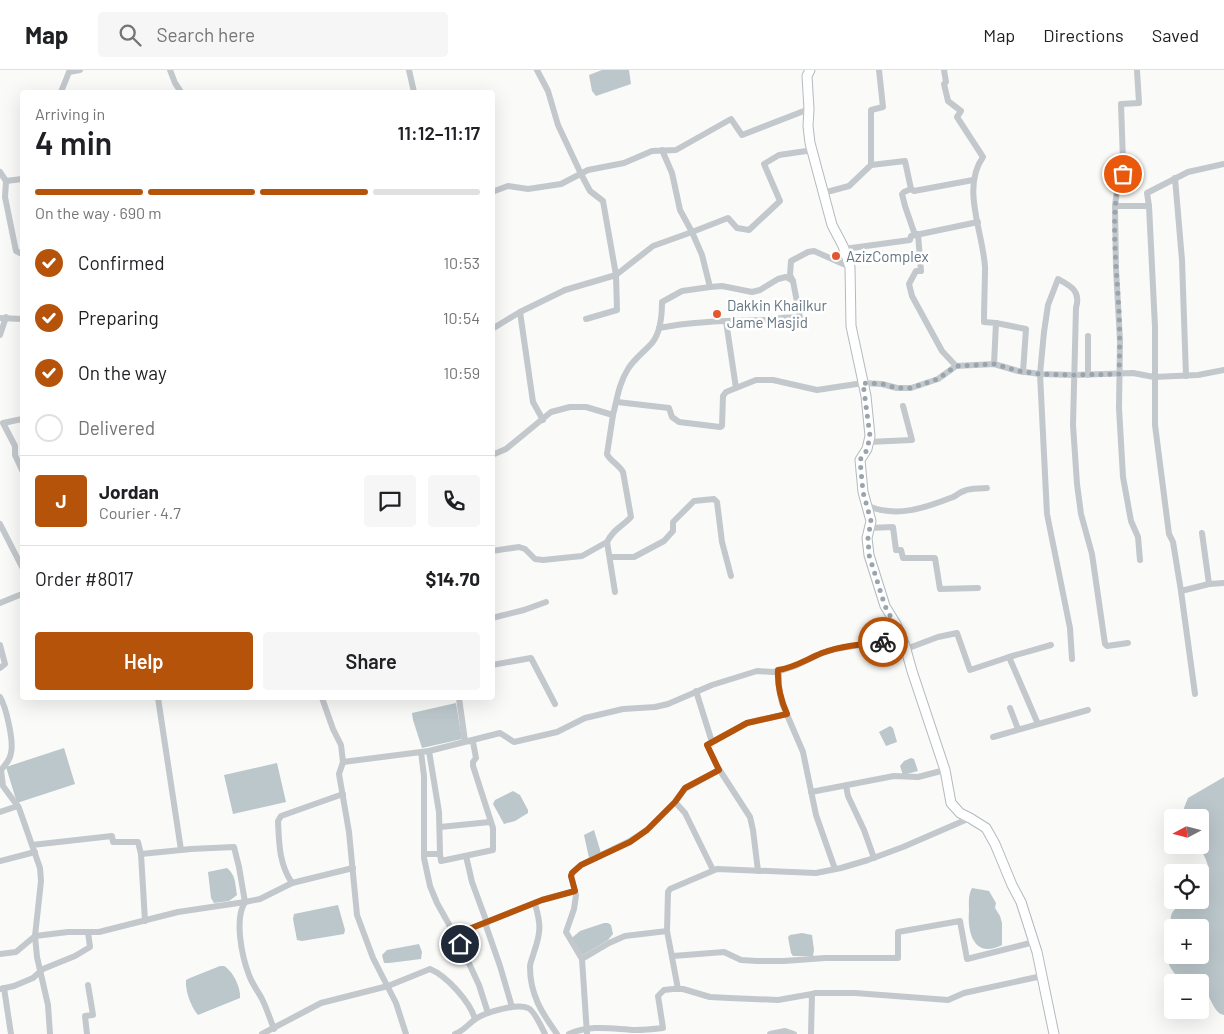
<!DOCTYPE html>
<html lang="en">
<head>
<meta charset="utf-8">
<style>
	body { margin:0; font-family:Barlow,sans-serif; background:#f6f6f6; color:#202124; height:100vh; display:flex; flex-direction:column; font-size:19px; white-space:nowrap }
	* { box-sizing:border-box; margin:0 }
	p { font-size:16px; color:#757577 }
	.icon { flex:none; width:28px; height:28px; fill:none; stroke:currentColor; stroke-width:2; stroke-linecap:round; stroke-linejoin:round }
	.map { position:relative; flex:1; overflow:hidden }
	.details { position:absolute; left:20px; top:20px; width:475px; height:610px; display:flex; flex-direction:column; background:#fff; border-radius:5px; box-shadow:0 5px 20px #0002 }
	.details>* { flex:none }
	.needle { width:32px; rotate:263deg }
	.buttons { position:absolute; left:1164px; top:739px; display:grid; gap:10px }
	.buttons a { display:grid; place-items:center; width:45px; height:45px; border-radius:5px; background:#fff; box-shadow:0 5px 20px #0002; font-size:25px }
	.pin { position:absolute; display:grid; place-items:center; width:42px; height:42px; color:#fff; margin:-21px; border:2px solid #fff; border-radius:50%; box-shadow:0 1px 5px #0007 }
	.courier { position:absolute; display:grid; place-items:center; width:50px; height:50px; margin:-25px; border:4px solid #b45309; border-radius:50%; background:#fff; color:#222; box-shadow:0 1px 6px #0007 }
	.overview em { font-style:normal; font-weight:600 }
	.overview div { display:flex; flex-direction:column-reverse }
	.overview { display:flex; align-items:center; justify-content:space-between; height:85px; padding:0 15px }
	h1 { font-size:32px; font-weight:600; line-height:38px }
	.bar { display:grid; grid-template-columns:repeat(4,1fr); gap:8px 5px; align-content:center; height:60px; padding:0 15px }
	.bar i { height:6px; border-radius:4px; background:#e0e0e0 }
	.bar .selected { background:#b45309 }
	.bar p { grid-column:span 4 }
	.line { display:flex; align-items:center; gap:12px; padding:0 15px; border-top:1px solid #e0e0e0 }
	.line div { flex:1 }
	.round { display:grid; place-items:center; flex:none; width:52px; height:52px; border-radius:5px; background:#f6f6f6 }
	ol { padding:0 15px; list-style:none }
	li { display:flex; align-items:center; gap:15px; height:55px }
	li p { margin-inline-start:auto }
	li .icon { padding:5px; border-radius:50%; background:#b45309; color:#fff; stroke-width:4 }
	li:last-child { color:#757577 }
	li i { width:28px; height:28px; border:2px solid #e0e0e0; border-radius:50% }
	.primary-button { display:flex; gap:10px; margin-top:auto; padding:10px 15px }
	.primary-button a { flex:1; height:58px; border-radius:5px; background:#b45309; color:#fff; font-size:20px; font-weight:600; line-height:58px; text-align:center }
	.primary-button a+a { background:#f6f6f6; color:#202124 }
	header { display:flex; align-items:center; gap:30px; box-sizing:border-box; height:70px; padding:0 25px; background:#fff; border-bottom:1px solid #e0e0e0 }
	header strong { font-size:24px }
	nav { display:flex; gap:28px; margin-inline-start:auto; font-size:18px }
	.search { width:350px; height:45px; background:#f6f6f6; display:flex; align-items:center; gap:12px; box-sizing:border-box; padding:0 18px; border-radius:5px; color:#757577; font-size:19px }
	.map>svg:first-child { display:block }
</style>
</head>
<body>
<header>
<strong>Map</strong>
<div class="search"><svg class="icon" aria-label="search" viewBox="0 0 24 24"><circle cx="10" cy="10" r="6"/><path d="M15 15l6 6"/></svg>Search here</div>
<nav><a>Map</a><a>Directions</a><a>Saved</a></nav>
</header>
<div class="map">
<svg width="1224" height="964" viewBox="0 0 1224 964">
	<rect width="100%" height="100%" fill="#fafaf8"/>
	<g fill="#bbc7cb" fill-rule="evenodd">
		<path d="M602,0H629L631,14L596,26L592,21L589,5Z"/>
		<path d="M456,633L462,669L422,678L413,650L412,643Z"/>
		<path d="M890,656L893,658L897,672L886,676L879,662Z"/>
		<path d="M64,678L75,714L17,733L6,697Z"/>
		<path d="M911,688L914,689L918,701L903,705L900,696L904,691Z"/>
		<path d="M277,693L286,732L233,744L224,705Z"/>
		<path d="M1224,707V945C1214,944 1209,924 1203,915C1200,911 1195,908 1190,905L1183,908L1177,906C1162,890 1167,880 1170,862C1171,856 1170,851 1171,846C1172,840 1182,832 1188,830C1191,829 1197,830 1200,830C1200,819 1205,816 1208,807C1211,796 1203,783 1198,775H1200V748L1184,747V738L1188,728ZM1172,858H1200V885H1172Z"/>
		<path d="M513,721L520,725L528,740V743L515,751L504,754L493,734L495,730Z"/>
		<path d="M594,760L601,783L589,788L584,765Z"/>
		<path d="M227,798C236,805 235,814 237,825L229,831L214,833L211,828L208,802Z"/>
		<path d="M972,818L989,821L996,833L995,838L1000,846L1002,853V875C975,889 967,864 969,841C969,833 968,825 972,818Z"/>
		<path d="M338,835L345,860L344,864L302,871L297,870L293,849L294,844Z"/>
		<path d="M604,853H608L611,855L613,864L608,870L583,885L572,869L573,867L580,861Z"/>
		<path d="M802,863L812,865L814,880L813,886H793L791,883L788,867L790,865Z"/>
		<path d="M419,874L422,882L421,889L389,893H384L382,885L387,880Z"/>
		<path d="M220,896H224C233,901 241,918 240,928L198,945C191,937 185,921 186,910L190,908Z"/>
	</g>
	<g fill="none" stroke-linecap="round" stroke-linejoin="round">
		<defs>
			<path id="secondary" d="M810,0L807,6L809,39L808,56L810,73L832,155L843,176L850,197L851,256L866,326L870,366L867,379L860,390L863,422L871,451L867,468L869,485L885,536L896,554L905,576L912,601L945,700L951,733L960,743L970,748L986,758L995,774L1012,815L1021,832L1037,882L1054,964"/>
		</defs>
		<use href="#secondary" stroke="#b3babf" stroke-width="11"/>
		<g stroke="#c3c8cc" stroke-width="6">
			<path d="M170,0L175,13L181,22"/>
			<path d="M409,0L414,22"/>
			<path d="M537,0L548,21L558,55L581,104L590,121L603,131L616,205L653,176L692,162L680,140L672,103L662,80"/>
			<path d="M944,0L946,12L944,14L948,31L961,41L957,47L983,87C961,118 983,162 985,197C985,215 984,234 984,252L996,253L994,294"/>
			<path d="M1137,0L1139,33L1121,34L1124,120L1117,121L1115,136L1116,199L1120,271L1119,338L1123,407L1131,451L1138,467L1140,490"/>
			<path d="M61,22L69,2L80,0"/>
			<path d="M871,95L905,91L911,119L914,121L973,110"/>
			<path d="M0,102L6,111L5,127L16,181L22,184"/>
			<path d="M1175,108L1182,190L1186,306"/>
			<path d="M6,111L22,109"/>
			<path d="M911,119L904,122L902,124L905,136L915,165"/>
			<path d="M492,122L508,116L528,119L561,114L588,100L624,93L652,81L676,80L731,49L742,65L809,39"/>
			<path d="M823,123L849,116L871,95V40L883,37L879,0"/>
			<path d="M1115,136H1149L1147,123L1188,102L1224,94"/>
			<path d="M1149,136L1155,257V355L1169,464L1173,472L1181,521L1209,514L1224,513"/>
			<path d="M918,164L921,201H916L909,214L912,226L942,281L956,296L994,294L1018,301L1040,304L1074,305L1133,303L1154,307L1198,305L1224,300"/>
			<path d="M844,179L910,170L911,166L978,152"/>
			<path d="M710,217L722,216L752,222L760,220L778,209L786,207L793,211"/>
			<path d="M0,248L22,249"/>
			<path d="M726,251L736,318"/>
			<path d="M996,253L1026,259L1023,302"/>
			<path d="M659,258C693,251 730,251 765,250C777,249 788,246 800,248L793,211L790,205L791,191L808,182L814,181L850,197"/>
			<path d="M492,259L520,242"/>
			<path d="M0,265L6,247"/>
			<path d="M1088,305V266"/>
			<path d="M617,332L669,338L672,347L679,352L720,357L722,356L723,326L726,322L756,310H773L817,320L863,313L882,314L897,318H911L938,309L956,296"/>
			<path d="M613,345C617,329 619,313 628,299C634,289 644,282 652,273C661,262 662,245 662,232L682,221L710,217L702,185L692,162L728,148L737,158L749,160L780,131L764,94L779,85L813,80"/>
			<path d="M22,349L3,353L15,376V385L22,400"/>
			<path d="M543,350L533,332L520,242L565,220L616,205L617,240L586,249"/>
			<path d="M868,372L912,370L903,336"/>
			<path d="M492,385L506,379L551,342L570,337H586L613,345L607,384C609,390 618,394 623,402L631,447C622,457 614,458 607,472L615,522"/>
			<path d="M868,436C897,448 925,438 953,427C957,425 960,422 964,421C970,418 979,419 987,418"/>
			<path d="M0,454L22,497"/>
			<path d="M869,458L893,457L896,480H901L903,488H935L940,519L978,518"/>
			<path d="M1202,463L1209,514"/>
			<path d="M492,481L519,477L525,479L535,489L543,490L582,486L607,472"/>
			<path d="M610,487H634L664,471L673,461V452L694,431L714,429L717,432L722,472L731,506"/>
			<path d="M1181,521L1195,624"/>
			<path d="M0,533L22,524"/>
			<path d="M492,548L524,540L546,532"/>
			<path d="M0,575L5,594L0,598"/>
			<path d="M906,579L938,567L957,563L970,600L1009,587L1038,654"/>
			<path d="M1009,587L1051,575"/>
			<path d="M1072,589L1070,558L1047,444L1040,304L1044,262L1048,235L1058,209C1071,216 1081,221 1076,238L1073,355L1077,414L1081,444L1092,484L1105,574L1107,576L1128,573"/>
			<path d="M492,595L531,588L555,634"/>
			<path d="M779,601V618L782,633L803,682L816,745L835,799"/>
			<path d="M696,621L712,672L707,675L717,696L750,747L753,760L758,801"/>
			<path d="M0,627C6,637 14,671 11,683C10,690 6,694 1,700L3,716L19,738L40,798L41,811L35,866L37,887L48,935L50,964"/>
			<path d="M158,628L181,780"/>
			<path d="M322,628L333,659L341,675L343,692L339,704L349,762L357,845L373,888L396,933L406,964"/>
			<path d="M459,628L465,671"/>
			<path d="M1010,638L1018,659"/>
			<path d="M993,667L1088,640"/>
			<path d="M712,672L747,653L787,644"/>
			<path d="M429,681L439,742L440,784"/>
			<path d="M421,682L424,706V788L430,816L437,833L460,874L479,915L488,943"/>
			<path d="M343,692L429,681L500,663L514,672L557,662L585,648L602,644L623,639L655,637L668,634L712,615L757,601L773,602L783,600L795,596L822,583L835,579L902,568"/>
			<path d="M846,716L848,726L864,760L874,788"/>
			<path d="M811,722L894,706L918,707L945,700"/>
			<path d="M675,732L685,743L713,800"/>
			<path d="M0,742L18,736"/>
			<path d="M440,757L490,752"/>
			<path d="M32,775L112,766L113,772H138L141,784L191,779L234,777L239,797L245,832C234,849 242,887 249,905C252,914 258,921 262,929C267,939 270,949 274,959"/>
			<path d="M141,784L145,851"/>
			<path d="M424,784H440L441,791L493,780V758L473,696V692L476,688L473,672L468,671"/>
			<path d="M466,786L472,812L487,853"/>
			<path d="M0,791L35,782"/>
			<path d="M292,813C279,794 279,773 278,751L281,746L343,724"/>
			<path d="M535,834C541,854 541,862 534,882C533,887 530,892 530,897C530,925 542,943 557,964"/>
			<path d="M485,853L500,896L512,937"/>
			<path d="M667,861L678,919"/>
			<path d="M456,867L469,859L542,830L575,821"/>
			<path d="M0,884L16,882L35,866L68,862H99L178,842L245,832L260,829L292,813L353,798"/>
			<path d="M673,886L724,882L741,890L757,891H784L825,888H898V862L960,851L967,889L1034,872"/>
			<path d="M582,889L566,862L574,839L576,825L571,806L572,803L581,795L630,771L647,760L675,732L685,719L719,700"/>
			<path d="M4,918L11,964"/>
			<path d="M0,919L14,916L33,908L43,899L75,886L90,877L88,862"/>
			<path d="M812,924L815,923H855L948,930L964,923L1042,906"/>
			<path d="M87,964L85,946L93,945L88,915"/>
			<path d="M262,964L321,933L388,916L430,899C447,906 470,932 475,949"/>
			<path d="M455,964C465,960 469,953 477,948C487,942 517,933 528,938C534,940 542,958 545,964"/>
			<path d="M569,964C591,954 612,959 636,960C645,960 654,959 663,958L658,926L664,920L673,919H683L710,927L729,928L778,930L812,924L811,964"/>
			<path d="M587,964L582,889L609,873L625,866L667,861L668,822L670,819L717,799L816,803L841,798L868,790L903,777L970,748"/>
			<path d="M770,964L785,961L794,964"/>
		</g>
		<use href="#secondary" stroke="#fff" stroke-width="9"/>
	</g>
	<g fill="none" stroke-linecap="round" stroke-linejoin="round">
		<path stroke="#99a4ac" stroke-width="5" stroke-dasharray="0 9" d="M883,572L902,568L885,536L869,485L868,468L871,451L863,422L860,390L867,380L870,366L863,313L882,314L897,318H911L938,309L956,296L994,294L1018,301L1040,304L1074,305L1119,304C1120,278 1120,252 1118,226C1116,192 1112,156 1117,121L1124,120L1123,104"/>
		<path stroke="#b45309" stroke-width="6" d="M460,874L456,867L469,859L542,830L575,821L571,806L572,803L581,795L630,772L647,760L675,732L685,718L719,700L707,675L747,653L787,644C781,630 777,616 778,600C794,598 807,589 822,583C841,576 863,574 883,572"/>
	</g>
	<g fill="#e4572e" stroke="#fff" stroke-width="2">
		<circle cx="836" cy="186" r="5"/>
		<circle cx="717" cy="244" r="5"/>
	</g>
	<g text-anchor="middle" dominant-baseline="central" stroke-width="5" stroke-linejoin="round" paint-order="stroke">
		<g font-size="15" fill="#657683" stroke="#fff" text-anchor="start">
			<text x="846" y="186">AzizComplex</text>
			<text x="727" y="235">Dakkin Khailkur<tspan x="727" dy="17">Jame Masjid</tspan></text>
		</g>
	</g>
</svg>
<div class="buttons">
<a><svg class="needle" viewBox="-14 -14 28 28"><path d="M0-13l5 13h-10z" fill="#e53935"/><path d="M0 13l5-13h-10z" fill="#757577"/></svg></a>
<a><svg class="icon" aria-label="locate" viewBox="0 0 24 24"><circle cx="12" cy="12" r="6"/><path d="M12 2v4M12 18v4M2 12h4M18 12h4"/></svg></a>
<a>+</a>
<a>−</a>
</div>
<div class="pin" style="left:1123px;top:104px;background:#ea580c"><svg class="icon" aria-label="bag" viewBox="0 0 24 24"><path d="M5 8h14l-1 12H6zM9 8a3 3 0 0 1 6 0"/></svg></div>
<div class="pin" style="left:460px;top:874px;background:#1f2937"><svg class="icon" aria-label="home" viewBox="0 0 24 24"><path d="M3 11l9-7 9 7M6 9v11h12V9"/></svg></div>
<div class="courier" style="left:883px;top:572px"><svg class="icon" aria-label="bike" viewBox="0 0 24 24"><circle cx="6" cy="16" r="4"/><circle cx="18" cy="16" r="4"/><path d="M6 16l4-8h5l3 8M10 8l3 8H6M13 5h3"/></svg></div>
<section class="details">
<div class="overview"><div><h1>4 min</h1><p>Arriving in</p></div><em>11:12–11:17</em></div>
<div class="bar"><i class="selected"></i><i class="selected"></i><i class="selected"></i><i></i><p>On the way · 690 m</p></div>
<ol>
<li><svg class="icon" aria-label="check" viewBox="0 0 24 24"><path d="M5 12l5 5 9-10"/></svg>Confirmed<p>10:53</p></li>
<li><svg class="icon" aria-label="check" viewBox="0 0 24 24"><path d="M5 12l5 5 9-10"/></svg>Preparing<p>10:54</p></li>
<li><svg class="icon" aria-label="check" viewBox="0 0 24 24"><path d="M5 12l5 5 9-10"/></svg>On the way<p>10:59</p></li>
<li><i></i>Delivered</li>
</ol>
<div class="line" style="height:90px"><b class="round" style="background:#b45309;color:#fff">J</b><div><b>Jordan</b><p>Courier · 4.7</p></div><a class="round"><svg class="icon" aria-label="chat" viewBox="0 0 24 24"><path d="M4 5h16v11H9l-5 4z"/></svg></a><a class="round"><svg class="icon" aria-label="phone" viewBox="0 0 24 24"><path d="M5 4h4l2 5-3 2q2 4 5 5l2-3 5 2v4C11 20 4 13 5 4z"/></svg></a></div>
<div class="line" style="height:65px"><div>Order #8017</div><b>$14.70</b></div>
<div class="primary-button"><a>Help</a><a>Share</a></div>
</section>
</div>
</body>
</html>
